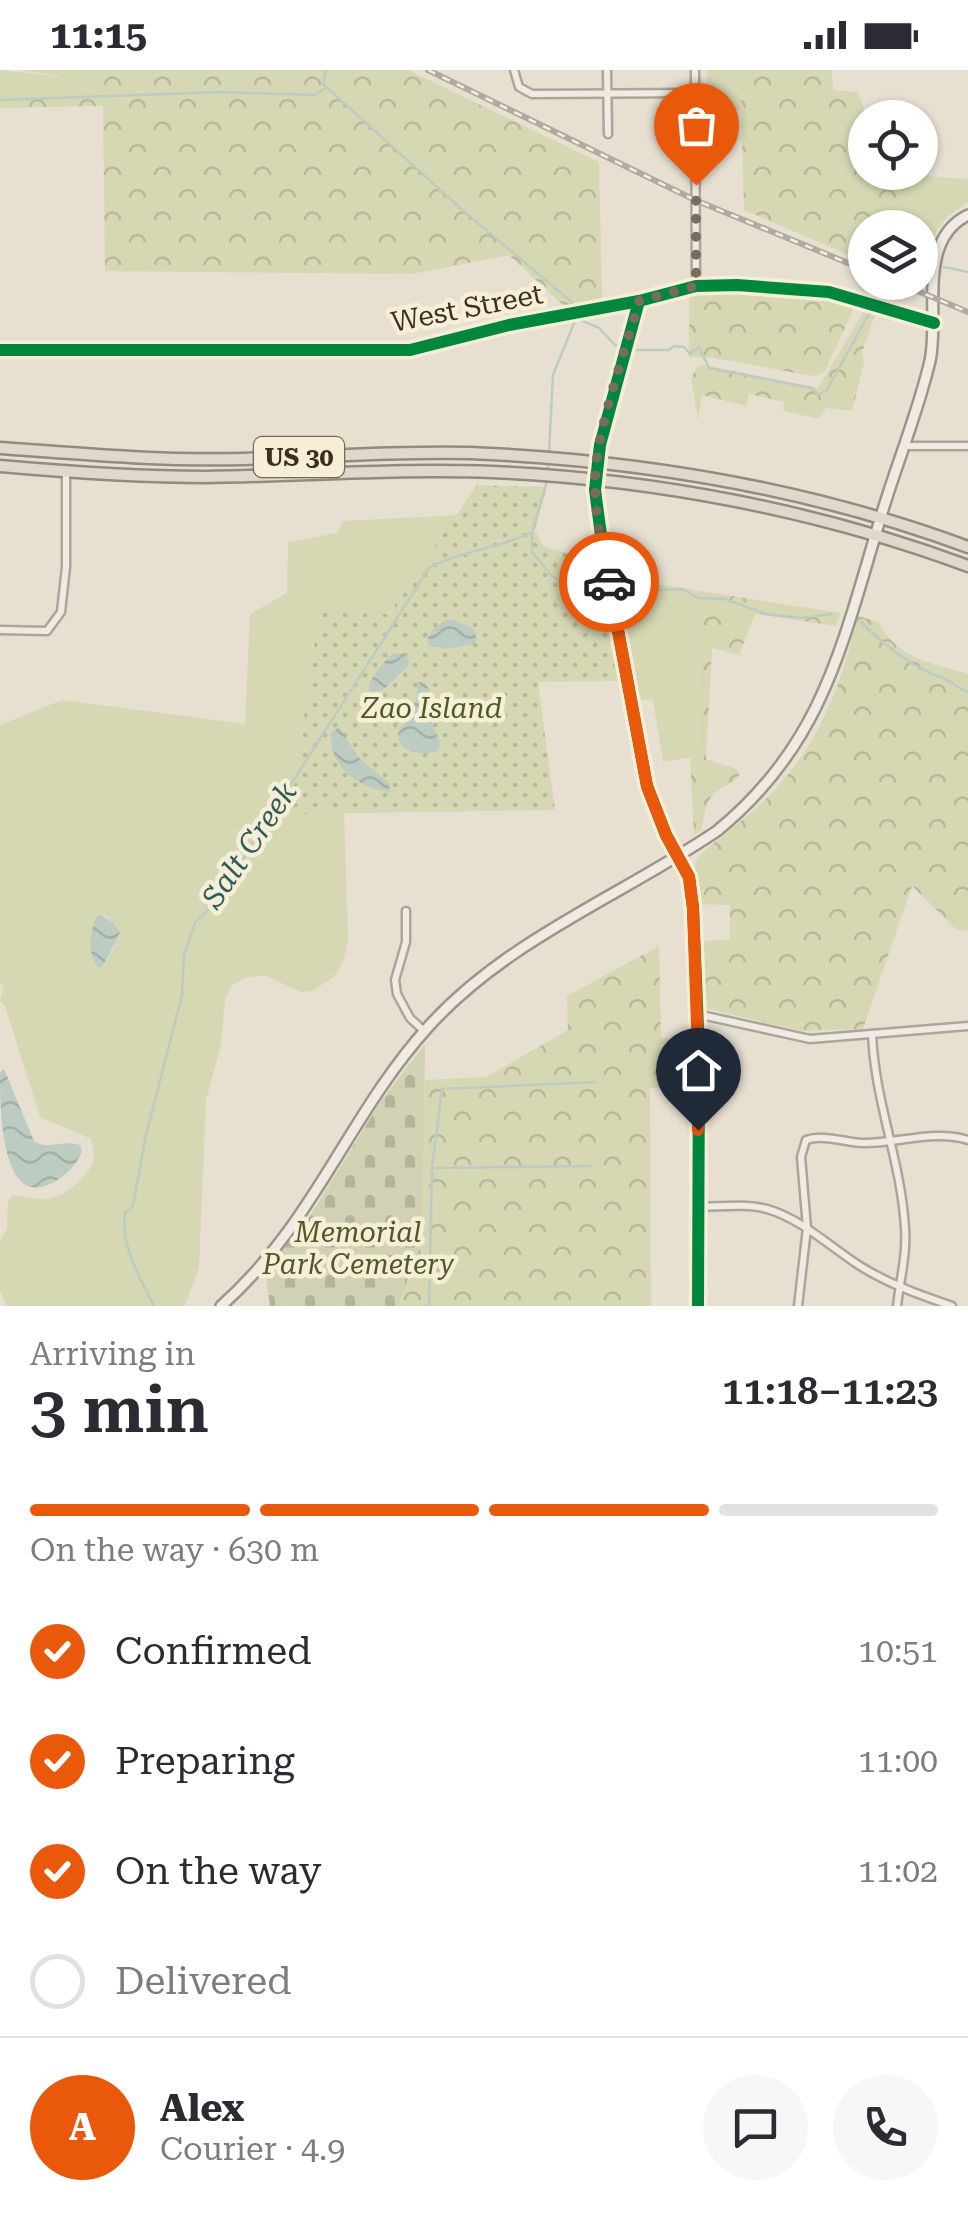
<!DOCTYPE html>
<html lang="en">
<head>
<meta charset="utf-8">
<style>
	body { margin:0; font-family:"Roboto Serif",serif; background:#f7f7f7; color:#2b2b33; height:100vh; display:flex; flex-direction:column; font-size:38px; white-space:nowrap }
	* { box-sizing:border-box; margin:0 }
	p { font-size:32px; color:#7c7c81 }
	.icon { flex:none; width:55px; height:55px; fill:none; stroke:currentColor; stroke-width:2; stroke-linecap:round; stroke-linejoin:round }
	.map { position:relative; height:1236px; overflow:hidden }
	.details { display:flex; flex-direction:column; background:#fff; flex:1 }
	.details>* { flex:none }
	.tools { position:absolute; left:848px; top:30px; display:grid; gap:20px }
	.tools a { display:grid; place-items:center; width:90px; height:90px; border-radius:50%; background:#fff; box-shadow:0 2px 8px #0004; font-size:50px }
	.pin { position:absolute; display:grid; place-items:center; width:85px; height:85px; color:#fff; margin:-102px -42px; border-radius:50% 50% 50% 0; rotate:-45deg; box-shadow:0 0 10px #0007 }
	.pin .icon { rotate:45deg }
	.courier { position:absolute; display:grid; place-items:center; width:100px; height:100px; margin:-50px; border:8px solid #ea580c; border-radius:50%; background:#fff; color:#222; box-shadow:0 2px 12px #0007 }
	.overview em { font-style:normal; font-weight:600 }
	.overview div { display:flex; flex-direction:column-reverse }
	.overview { display:flex; align-items:center; justify-content:space-between; height:170px; padding:0 30px }
	h1 { font-size:65px; font-weight:600; line-height:75px }
	.bar { display:grid; grid-template-columns:repeat(4,1fr); gap:15px 10px; align-content:center; height:120px; padding:0 30px }
	.bar i { height:12px; border-radius:8px; background:#e1e1e2 }
	.bar .on { background:#ea580c }
	.bar p { grid-column:span 4 }
	.line { display:flex; align-items:center; gap:25px; padding:0 30px; border-top:2px solid #e1e1e2 }
	.line div { flex:1 }
	.round { display:grid; place-items:center; flex:none; width:105px; height:105px; border-radius:52px; background:#f7f7f7 }
	ol { padding:0 30px; list-style:none }
	li { display:flex; align-items:center; gap:30px; height:110px }
	li p { margin-inline-start:auto }
	li .icon { padding:10px; border-radius:50%; background:#ea580c; color:#fff; stroke-width:4 }
	li:last-child { color:#7c7c81 }
	li i { width:55px; height:55px; border:5px solid #e1e1e2; border-radius:50% }
	.status { display:flex; justify-content:space-between; align-items:center; height:70px; padding:0 50px; background:#fff; direction:ltr }
	.status svg { height:28px; fill:currentColor }
	.map>svg:first-child { display:block }
</style>
</head>
<body>
<div class="status"><b>11:15</b><svg viewBox="0 0 49 12"><path d="M0 12V9h3v3zM5 12V6h3v6zM10 12V3h3v9zM15 12V0h3v12zM26 1h20v11H26zM47 4h2v5h-2z"/></svg></div>
<div class="map">
<svg width="968" height="1236" viewBox="0 0 968 1236">
	<defs>
		<pattern id="forest-crowns" width="20" height="18" patternUnits="userSpaceOnUse" patternTransform="scale(2.5)"><rect width="20" height="18" fill="#d6d7b3"/><path d="M2 6a3 3 0 1 1 6 0M12 15a3 3 0 1 1 6 0" fill="none" stroke="#b9b99a"/></pattern>
		<pattern id="cemetery-stones" width="16" height="16" patternUnits="userSpaceOnUse" patternTransform="scale(2.5)"><rect width="16" height="16" fill="#d1d1b3"/><path d="M2 7V4a2 2 0 0 1 4 0v3zM10 15v-3a2 2 0 0 1 4 0v3z" fill="#b4b49a"/></pattern>
		<pattern id="park-dots" width="8" height="8" patternUnits="userSpaceOnUse" patternTransform="scale(2.5)"><rect width="8" height="8" fill="#d6d7b3"/><path d="M2 2h.1M6 6h.1" fill="none" stroke="#b9b99a" stroke-width="1.8" stroke-linecap="round"/></pattern>
		<pattern id="water-waves" width="16" height="10" patternUnits="userSpaceOnUse" patternTransform="scale(2.5)"><rect width="16" height="10" fill="#bcccc2"/><path d="M0 5q4-4 8 0t8 0" fill="none" stroke="#a2b0a6"/></pattern>
	</defs>
	<rect width="100%" height="100%" fill="#e7e0d1"/>
	<g fill="#d6d7b3" fill-rule="evenodd">
		<path d="M0,0L86,10L92,19C69,32 27,25 0,25Z"/>
		<path d="M707,0H745L742,40L699,38L700,14L707,13Z"/>
		<path d="M920,103L935,107L968,109V132L947,147L929,171L920,169V158H905Z"/>
		<path d="M458,445L389,544H319L290,744L344,743L348,869L343,892L334,907L312,921L301,922L266,906L248,907L232,915L225,930L221,975L206,1030L199,1198L185,1236H7L0,1220V1171L7,1159L8,1130L13,1125C44,1130 56,1134 79,1111C94,1096 97,1090 91,1069L40,1047L5,936L0,931L4,916L0,914V655L62,630L245,654L250,544L287,523L288,472L337,463L344,451ZM104,845L114,853L120,864L104,896H96C87,875 88,861 104,845Z"/>
		<path d="M620,508L700,521L697,686L663,692L653,629L636,631L617,521Z"/>
	</g>
	<g fill="url(#forest-crowns)">
		<path d="M18,0H408L599,92L602,232L565,237L509,185L412,204L105,201L103,36L0,38V25C26,25 69,32 92,19L85,10Z"/>
		<path d="M745,0H832L833,20L858,22L867,47L865,102L920,103L905,157L865,158V192L744,140L741,34Z"/>
		<path d="M743,219L831,225L857,232L824,303L812,306L709,287H689V225Z"/>
		<path d="M867,236L877,239L862,283L864,292L852,341L826,338L819,349L783,341L784,332L749,324L746,336L702,325L698,350L691,308L697,297L704,295L818,318Z"/>
		<path d="M700,521L841,543L836,556L755,544L739,585L712,578L706,689L737,699L740,704C733,715 720,716 712,726C704,735 704,750 701,761L694,764L690,688L697,686Z"/>
		<path d="M858,546L878,552C899,590 930,592 968,604V860L958,861L912,816L863,959L801,961L704,938L701,933L700,871L730,870V835L700,834C698,821 691,801 697,789C700,783 750,745 761,734C818,679 839,622 858,546Z"/>
		<path d="M659,876L661,968L690,969L689,1017L650,1018L651,1236H398L423,1167L425,1010L486,1007L568,960L567,926Z"/>
	</g>
	<path fill="url(#cemetery-stones)" d="M425,974L423,1167L398,1236H270L265,1201L310,1146L381,1031Z"/>
	<path fill="url(#park-dots)" d="M477,415L547,417L535,460L543,476L603,495L624,611L538,612L555,740L290,744L319,543L389,544Z"/>
	<g fill="url(#water-waves)">
		<path d="M451,549L473,558L477,569L474,574L446,579L429,575L427,569C434,559 439,552 451,549Z"/>
		<path d="M402,583L409,590L408,596L382,621L369,622C368,608 382,594 392,584Z"/>
		<path d="M418,612L425,613L432,624C422,648 436,654 440,675L438,681C425,685 399,685 398,665C398,655 408,654 412,645C416,636 417,623 418,612Z"/>
		<path d="M339,657L359,688L389,713L390,722C359,719 328,696 331,663Z"/>
		<path d="M101,845L114,853L120,863L103,896L98,898C87,883 89,863 97,846Z"/>
		<path d="M4,999L34,1071C48,1081 63,1069 80,1075L82,1081C77,1095 64,1108 50,1114C0,1138 0,1035 0,1002Z"/>
	</g>
	<g fill="none" stroke-linecap="round" stroke-linejoin="round">
		<g stroke="#bcccc2" stroke-width="2.5">
			<path d="M326,0L323,14L467,144L574,234"/>
			<path d="M0,30L220,22L314,25L326,18"/>
			<path d="M944,197L968,202"/>
			<path d="M920,198L929,197"/>
			<path d="M877,231L890,214"/>
			<path d="M576,248L599,258L615,275L636,280H669L674,276L684,277L690,284L699,277L709,298L812,318L818,325L827,320L871,240"/>
			<path d="M549,382L553,305L576,248"/>
			<path d="M548,399V393"/>
			<path d="M532,463V482L552,506L573,518L584,513L600,514"/>
			<path d="M617,515L642,521L683,519L698,528L725,529L766,544L802,548L832,544"/>
			<path d="M861,552C884,575 910,596 940,607C950,610 958,619 968,622"/>
			<path d="M432,1098L590,1096"/>
			<path d="M154,1236C140,1207 120,1176 125,1143L133,1136L145,1069L182,925L184,885L195,853L217,830L429,498C462,480 499,479 532,462L547,411"/>
			<path d="M429,1236L432,1098L442,1019L595,1012"/>
		</g>
		<defs>
			<g id="minor">
				<path d="M514,0L519,17L532,24L695,23"/>
				<path d="M607,0L608,64"/>
				<path d="M695,0L696,216"/>
				<path d="M0,280H410L509,255L639,231L696,216L737,215L829,222L934,253"/>
				<path d="M904,376H968"/>
				<path d="M596,391L639,231"/>
				<path d="M0,560L47,561L61,542L66,497V402"/>
				<path d="M406,841V872L395,910L397,924L410,948L424,961"/>
				<path d="M697,944L810,969L968,956"/>
				<path d="M872,964C875,1033 901,1091 905,1158C907,1184 900,1210 897,1236"/>
				<path d="M697,1137C720,1137 745,1133 767,1139C802,1149 830,1177 860,1196C889,1214 920,1225 952,1236"/>
				<path d="M798,1236L807,1158L801,1087L806,1070C823,1064 844,1072 862,1073C896,1074 935,1059 968,1070"/>
			</g>
			<path id="tertiary" d="M596,391L595,420L603,480L647,716L666,765L689,807L693,838L699,983L698,1236"/>
			<path id="secondary" d="M221,1236C315,1153 348,1045 429,956C508,869 621,826 717,761C825,673 843,570 882,443C897,393 918,342 930,291C940,245 916,170 968,145"/>
			<g id="trunk">
				<path d="M0,378C81,384 162,391 243,389C318,387 394,381 470,383C640,390 809,418 968,477"/>
				<path d="M0,396C68,402 136,407 205,407C301,406 397,398 493,402C653,409 817,440 968,496"/>
			</g>
		</defs>
		<use href="#minor" stroke="#ada599" stroke-width="11"/>
		<use href="#tertiary" stroke="#ada599" stroke-width="12"/>
		<use href="#secondary" stroke="#9c958a" stroke-width="14"/>
		<use href="#trunk" stroke="#928b80" stroke-width="15"/>
		<use href="#minor" stroke="#efebe3" stroke-width="6"/>
		<use href="#tertiary" stroke="#efebe3" stroke-width="8"/>
		<use href="#secondary" stroke="#efebe3" stroke-width="9"/>
		<use href="#trunk" stroke="#e0d9cb" stroke-width="10"/>
		<defs>
			<g id="rail">
				<path d="M428,0L695,130L865,200"/>
				<path d="M896,212L968,242"/>
			</g>
		</defs>
		<use href="#rail" stroke="#afaaa2" stroke-width="6"/>
		<use href="#rail" stroke="#f7eed8" stroke-width="2.5" stroke-dasharray="8" stroke-linecap="butt"/>
		<defs>
			<g id="cycleway">
				<path d="M639,231L600,375L595,420L603,480L647,716L666,765L689,807L693,838L699,983L698,1236"/>
				<path d="M0,280H410L509,255L639,231L696,216L737,215L829,222L934,253"/>
			</g>
		</defs>
		<use href="#cycleway" stroke="#f7eed8" stroke-width="19"/>
		<use href="#cycleway" stroke="#00873e" stroke-width="12"/>
	</g>
	<g fill="none" stroke-linecap="round" stroke-linejoin="round">
		<path stroke="#786c5e" stroke-width="10" stroke-dasharray="0 18" d="M609,512C602,479 595,445 595,412C596,360 625,283 639,231L696,216V115"/>
		<path stroke="#ea580c" stroke-width="12" d="M609,512L647,716L666,765L689,807L693,838L698,984V1060"/>
	</g>
	<g text-anchor="middle" dominant-baseline="central" stroke-width="9" stroke-linejoin="round" paint-order="stroke">
		<rect fill="#f7eed8" stroke="#756857" stroke-width="2.5" x="254" y="367" width="90" height="40" rx="8"/>
		<g font-size="25" font-weight="bold" fill="#3d2e20">
			<text x="299" y="387">US 30</text>
		</g>
		<g font-size="28" fill="#3d2e20" stroke="#f7eed8">
			<text transform="translate(467 238) rotate(-11)">West Street</text>
		</g>
		<g font-size="28" font-style="italic" fill="#4d5a26" stroke="#f7eed8">
			<text x="432" y="638">Zao Island</text>
			<text x="358" y="1162">Memorial<tspan x="358" dy="32">Park Cemetery</tspan></text>
		</g>
		<g font-size="30" font-style="italic" fill="#2f5d5a" stroke="#f7eed8">
			<text transform="translate(249 775) rotate(-56)">Salt Creek</text>
		</g>
	</g>
</svg>
<div class="tools">
<a><svg class="icon" aria-label="locate" viewBox="0 0 24 24"><circle cx="12" cy="12" r="6"/><path d="M12 2v4M12 18v4M2 12h4M18 12h4"/></svg></a>
<a><svg class="icon" aria-label="layers" viewBox="0 0 24 24"><path d="M12 4l9 5-9 5-9-5zM3 14l9 5 9-5"/></svg></a>
</div>
<div class="pin" style="left:696px;top:115px;background:#ea580c"><svg class="icon" aria-label="bag" viewBox="0 0 24 24"><path d="M5 8h14l-1 12H6zM9 8a3 3 0 0 1 6 0"/></svg></div>
<div class="pin" style="left:698px;top:1060px;background:#1f2937"><svg class="icon" aria-label="home" viewBox="0 0 24 24"><path d="M3 11l9-7 9 7M6 9v11h12V9"/></svg></div>
<div class="courier" style="left:609px;top:512px"><svg class="icon" aria-label="car" viewBox="0 0 24 24"><path d="M5 17H2v-5l4-1 3-4h7l3 4 3 1v5h-3M9 17h6M6 11h13"/><circle cx="7" cy="17" r="2"/><circle cx="17" cy="17" r="2"/></svg></div>
</div>
<section class="details">
<div class="overview"><div><h1>3 min</h1><p>Arriving in</p></div><em>11:18–11:23</em></div>
<div class="bar"><i class="on"></i><i class="on"></i><i class="on"></i><i></i><p>On the way · 630 m</p></div>
<ol>
<li><svg class="icon" aria-label="check" viewBox="0 0 24 24"><path d="M5 12l5 5 9-10"/></svg>Confirmed<p>10:51</p></li>
<li><svg class="icon" aria-label="check" viewBox="0 0 24 24"><path d="M5 12l5 5 9-10"/></svg>Preparing<p>11:00</p></li>
<li><svg class="icon" aria-label="check" viewBox="0 0 24 24"><path d="M5 12l5 5 9-10"/></svg>On the way<p>11:02</p></li>
<li><i></i>Delivered</li>
</ol>
<div class="line" style="height:180px"><b class="round" style="background:#ea580c;color:#fff">A</b><div><b>Alex</b><p>Courier · 4.9</p></div><a class="round"><svg class="icon" aria-label="chat" viewBox="0 0 24 24"><path d="M4 5h16v11H9l-5 4z"/></svg></a><a class="round"><svg class="icon" aria-label="phone" viewBox="0 0 24 24"><path d="M5 4h4l2 5-3 2q2 4 5 5l2-3 5 2v4C11 20 4 13 5 4z"/></svg></a></div>
</section>
</body>
</html>
